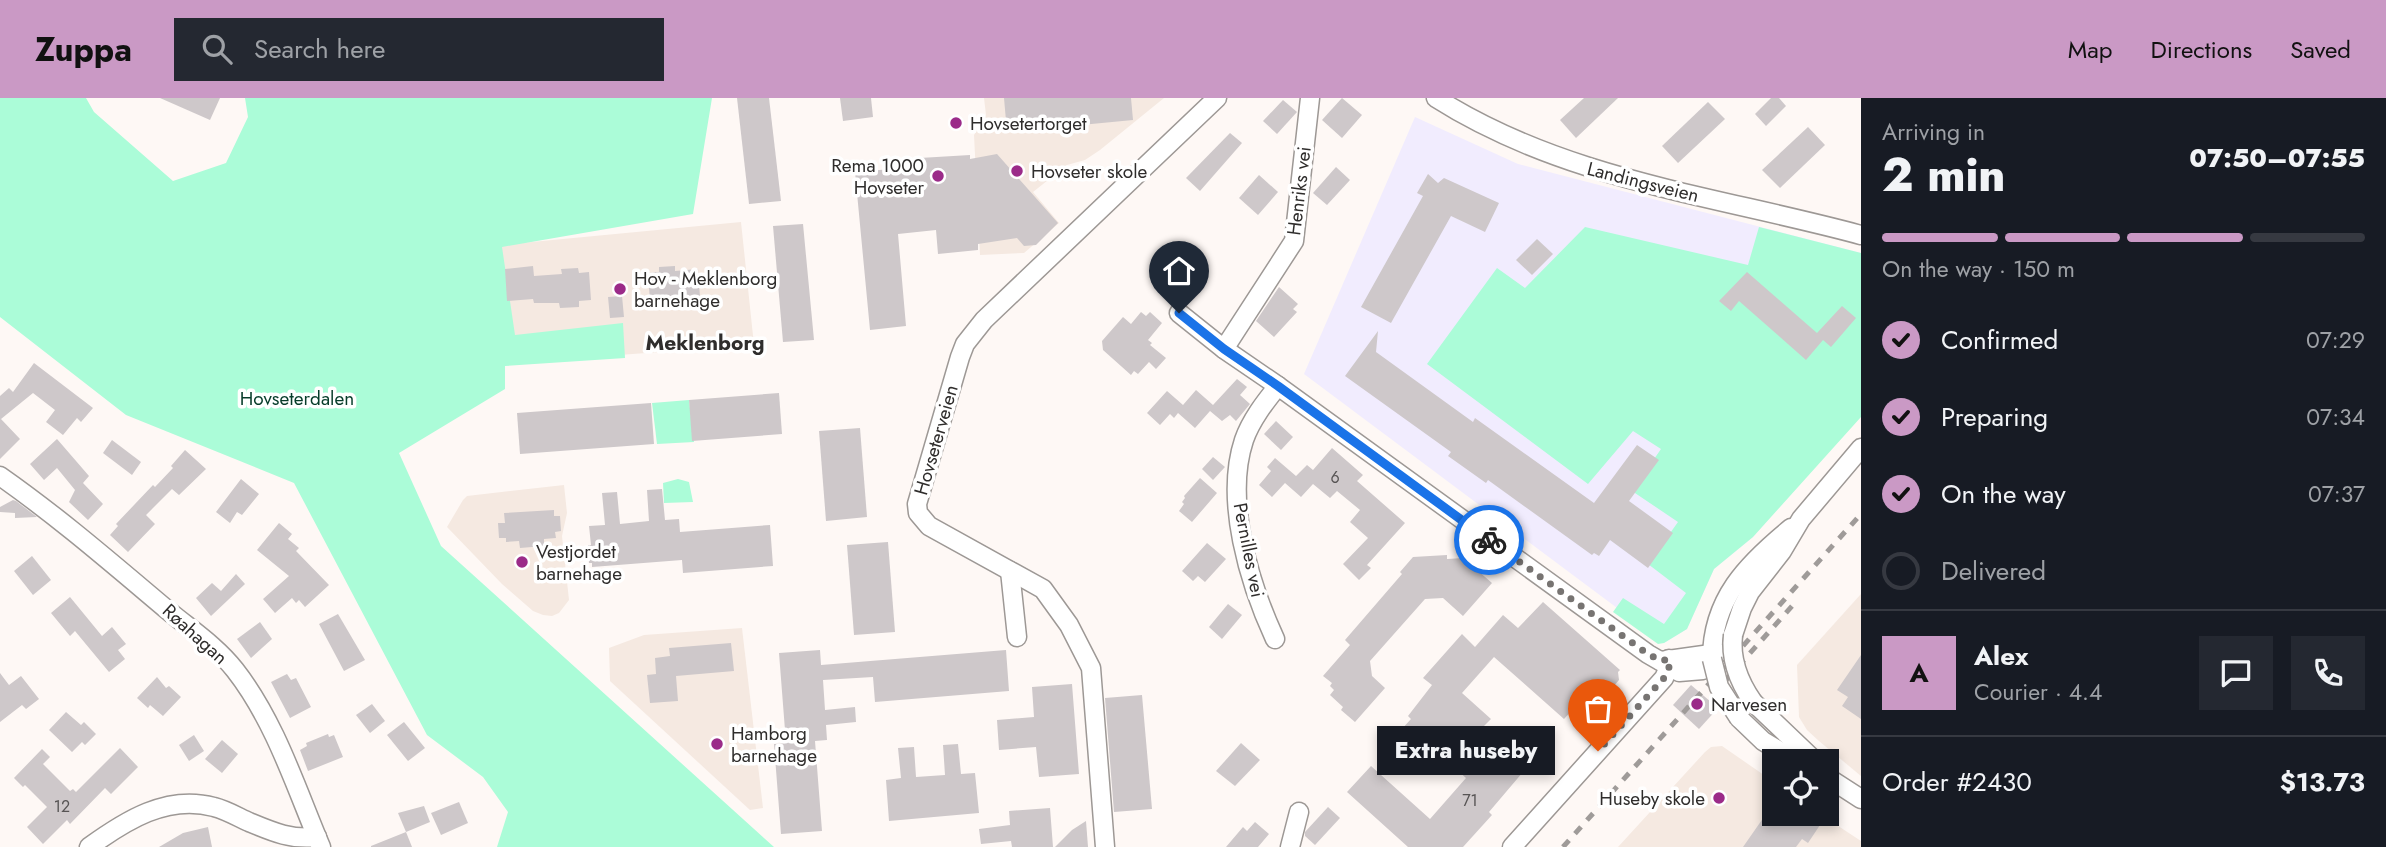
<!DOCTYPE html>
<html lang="en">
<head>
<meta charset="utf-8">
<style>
	body { margin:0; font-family:Jost,sans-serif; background:#242831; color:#f1f3f6; height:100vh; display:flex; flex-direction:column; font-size:26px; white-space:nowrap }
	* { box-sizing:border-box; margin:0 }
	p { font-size:23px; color:#9ea1a6 }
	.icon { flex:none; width:38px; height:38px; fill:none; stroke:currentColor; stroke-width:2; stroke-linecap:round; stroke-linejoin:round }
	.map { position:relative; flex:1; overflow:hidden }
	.panel { display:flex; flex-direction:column; background:#171b24; width:525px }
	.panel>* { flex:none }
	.fabs { position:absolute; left:1762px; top:651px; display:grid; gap:14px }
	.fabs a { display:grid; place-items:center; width:77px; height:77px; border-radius:0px; background:#171b24; box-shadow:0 4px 10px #0003; font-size:35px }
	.pin { position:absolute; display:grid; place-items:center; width:60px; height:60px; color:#fff; margin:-72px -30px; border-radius:50% 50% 50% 0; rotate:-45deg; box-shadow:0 0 7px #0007 }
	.pin .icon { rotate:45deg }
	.courier { position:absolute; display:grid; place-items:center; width:70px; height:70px; margin:-35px; border:5px solid #1a73e8; border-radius:50%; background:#fff; color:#222; box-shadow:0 2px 9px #0007 }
	.bubble { position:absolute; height:49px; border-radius:0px; background:#171b24; box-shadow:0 4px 10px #0003; font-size:23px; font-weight:800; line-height:49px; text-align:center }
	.summary em { font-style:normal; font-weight:800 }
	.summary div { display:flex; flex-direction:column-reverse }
	.summary { display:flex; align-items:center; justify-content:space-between; height:119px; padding:0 21px }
	h1 { font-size:46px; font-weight:800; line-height:52px }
	.bar { display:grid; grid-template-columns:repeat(4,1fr); gap:10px 7px; align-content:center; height:84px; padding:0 21px }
	.bar i { height:9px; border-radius:5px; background:#363941 }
	.bar .active { background:#ca99c5 }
	.bar p { grid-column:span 4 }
	.line { display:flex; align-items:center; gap:18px; padding:0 21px; border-top:2px solid #363941 }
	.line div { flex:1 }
	.round { display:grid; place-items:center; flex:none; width:74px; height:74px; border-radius:0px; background:#242831 }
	ol { padding:0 21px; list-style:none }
	li { display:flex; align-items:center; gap:21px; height:77px }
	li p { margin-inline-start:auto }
	li .icon { padding:7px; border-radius:50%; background:#ca99c5; color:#111; stroke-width:4 }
	li:last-child { color:#9ea1a6 }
	li i { width:38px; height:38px; border:4px solid #363941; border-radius:50% }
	header { display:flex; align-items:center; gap:42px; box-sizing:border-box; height:98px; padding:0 35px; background:#ca99c5; color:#111 }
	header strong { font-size:33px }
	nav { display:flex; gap:38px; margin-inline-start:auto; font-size:24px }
	.search { width:490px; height:63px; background:#242831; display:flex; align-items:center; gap:18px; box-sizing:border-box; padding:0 24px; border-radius:0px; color:#9ea1a6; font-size:26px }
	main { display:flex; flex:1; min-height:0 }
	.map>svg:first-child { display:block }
</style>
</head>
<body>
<header>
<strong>Zuppa</strong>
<div class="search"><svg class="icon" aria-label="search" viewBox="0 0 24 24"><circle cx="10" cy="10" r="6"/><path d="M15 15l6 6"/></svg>Search here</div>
<nav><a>Map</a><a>Directions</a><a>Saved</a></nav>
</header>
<main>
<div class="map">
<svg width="1861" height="749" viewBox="0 0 1861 749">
	<rect width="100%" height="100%" fill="#fef8f5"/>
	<path fill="#f1ecfe" d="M1415,19L1518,66L1861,155V316L1753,439L1714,471L1687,531L1664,545L1304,276Z"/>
	<g fill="#f5e9e1">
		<path d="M984,0H1164L1100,52L1085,62L1067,67L1033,94L1059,125L1024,155L980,157L974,37L986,17Z"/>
		<path d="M741,124L754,247L497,266L489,148Z"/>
		<path d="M564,387L567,415L562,438L569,502L559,515L552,518L543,517L533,513L502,486L447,429L463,402L467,398Z"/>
		<path d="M1861,496V678L1819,643L1807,632L1799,619L1797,567Z"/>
		<path d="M742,530L763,710L750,712L610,583L609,550L644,537Z"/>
		<path d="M1722,648L1774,684V716H1820L1861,743V749H1618L1705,654L1711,649Z"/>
	</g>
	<g fill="#abfcd8">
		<path d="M0,0H86L94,14L173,83L226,65L248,19L245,0H712L693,116L502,149L515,237L623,225L625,260L505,268V291L399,355L441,448L774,749H497L508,714L483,679L427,637L294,385L126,317L0,219Z"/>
		<path d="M1585,129L1748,167L1759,129L1861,155V319L1753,439L1714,471L1687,531L1664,545L1658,546L1613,514L1623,500L1664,526L1686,495L1648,466L1678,424L1632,393L1661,351L1633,333L1588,386L1427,266L1497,170L1525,190Z"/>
		<path d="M689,302L694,344L657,346L652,305Z"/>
		<path d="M678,381L689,384L693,404L664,405L663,385Z"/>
	</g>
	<g fill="#cec8ca">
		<path d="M160,0H220L210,22Z"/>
		<path d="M737,0H769L781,103L749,106Z"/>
		<path d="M840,0H871L873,19L843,23Z"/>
		<path d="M1004,0H1131L1133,22L1007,34Z"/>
		<path d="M1342,0L1362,17L1342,40L1322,22Z"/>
		<path d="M1584,0H1618L1576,40L1560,22Z"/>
		<path d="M1771,0H1779L1786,8L1766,28L1755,16Z"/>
		<path d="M1283,2L1297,14L1277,36L1263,23Z"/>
		<path d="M1708,4L1725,21L1678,65L1662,48Z"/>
		<path d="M1808,29L1825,47L1780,90L1762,72Z"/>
		<path d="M1230,35L1242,45L1200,93L1186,80Z"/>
		<path d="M997,56L1058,125L1036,147L1024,148L1017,140L978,146V152L938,156L936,132L898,136L906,228L870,232L855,74L904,70L903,61L970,57V61Z"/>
		<path d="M1336,69L1350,82L1327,107L1313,95Z"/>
		<path d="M1428,76L1438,85L1444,80L1499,105L1485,134L1451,118L1391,225L1361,209L1423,98L1417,95Z"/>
		<path d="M1259,77L1278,94L1258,117L1239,100Z"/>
		<path d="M803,126L814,242L783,244L773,128Z"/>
		<path d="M1537,141L1553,156L1532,177L1516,162Z"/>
		<path d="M533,168L534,178L562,176L561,171L578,170L579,175L589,174L591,202L579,203V209L560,210L559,205H534L533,201L507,203L505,171Z"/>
		<path d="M675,168V173L698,171L700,199L691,200L692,207L670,209L669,202L650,203L648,175L659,174V169Z"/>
		<path d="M1747,174L1817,235L1842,208L1856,220L1831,249L1823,242L1806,262L1739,203L1731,213L1719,203Z"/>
		<path d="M1279,189L1298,206L1293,211L1297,214L1274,239L1256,223Z"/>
		<path d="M622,198L624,219L610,220L608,199Z"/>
		<path d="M1141,214L1146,218L1150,214L1162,225L1148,242L1152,245L1150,247L1166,260L1156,271L1149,264L1138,276L1134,273L1131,277L1103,252L1102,243L1123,219L1131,226Z"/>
		<path d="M1378,233L1376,254L1473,324L1475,320L1594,405L1637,347L1659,362L1629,403L1673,435L1648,470L1610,442L1599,458L1594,455L1592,457L1488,382L1486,385L1448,358L1451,354L1345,278Z"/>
		<path d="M34,265L93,310L81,324L77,320L63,337L46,324L55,312L33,295L1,321L20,341L0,361V298L9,290L13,294Z"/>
		<path d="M1237,281L1247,289L1240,297L1250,306L1236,323L1230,317L1222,323L1210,313L1195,330L1178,315L1174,320L1170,316L1160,327L1147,315L1167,293L1183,307L1196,292L1213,307Z"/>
		<path d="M779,295L782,336L692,343L689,302Z"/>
		<path d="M651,305L654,346L520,356L517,315Z"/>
		<path d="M1276,323L1293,339L1281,352L1264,336Z"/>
		<path d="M860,330L867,419L826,423L819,333Z"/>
		<path d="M57,341L89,378L83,385L103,406L88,422L69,404L75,392L57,370L44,382L30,366Z"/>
		<path d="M112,342L141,364L132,377L103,355Z"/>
		<path d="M1332,350L1363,377L1357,383L1405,425L1367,467L1371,470L1359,482L1343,466L1368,440L1350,424L1360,412L1337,393L1330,400L1313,386L1301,399L1285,385L1272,399L1259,387L1271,373L1267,369L1275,360L1296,378L1307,367L1313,372Z"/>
		<path d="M185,352L206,371L179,397L172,391L146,417L155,426L128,454L110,437L118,428L116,426L153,387L155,389L173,370L171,368Z"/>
		<path d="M1213,359L1225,369L1213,382L1202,371Z"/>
		<path d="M1200,380L1217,395L1192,424L1179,413L1184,406L1182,404L1185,400L1184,398Z"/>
		<path d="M241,381L259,396L242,417L237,414L230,425L216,414Z"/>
		<path d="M662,391L665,422L679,421L680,434L770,427L773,468L683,475L682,462L592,469V465H589L588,447H591L589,428L605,427L602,395L617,394L620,426L649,423L647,392Z"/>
		<path d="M13,402L16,403L37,419L15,420V415L0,414V409Z"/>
		<path d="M554,412V418H560L561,433L555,434L556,440L544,441V448L520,450L519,443L506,444V440H499L498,425H505L504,415Z"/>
		<path d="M279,425L292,436L288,441L299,450L296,453L329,487L305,509L299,502L296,505L292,500L275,515L263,501L289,478L257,452Z"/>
		<path d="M888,444L895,534L854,537L847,447Z"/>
		<path d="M1207,445L1226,461L1205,484L1198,478L1193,483L1182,473Z"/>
		<path d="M1447,457V461L1463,460L1492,485L1463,518L1443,500L1425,501L1370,563L1372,578L1385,590L1355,624L1341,612L1343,609L1330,597L1334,592L1330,588L1332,585L1323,578L1350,547L1345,542L1402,476L1400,474L1413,459Z"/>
		<path d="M32,458L51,482L33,497L14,473Z"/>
		<path d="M236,476L245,486L211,518L196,500L212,485L221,493Z"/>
		<path d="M70,499L102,538L112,529L126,546L118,552L125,561L109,574L75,533L70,538L51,515Z"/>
		<path d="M1543,504L1620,572L1618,574L1619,582L1586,620L1574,610L1564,621L1494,559L1462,595L1491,621L1483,629L1492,635L1490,638L1510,651L1508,653L1515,659L1511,664L1523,674L1489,714L1492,717L1463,749H1408L1347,694L1371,668L1430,721L1466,680L1425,643L1410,660L1391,643L1411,621L1408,618L1432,587L1423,580L1462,536L1475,549L1503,517L1518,530Z"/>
		<path d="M1228,506L1242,517L1222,541L1209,529Z"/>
		<path d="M338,516L365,562L344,573L319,526Z"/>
		<path d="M260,524L272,541L251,560L237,541Z"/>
		<path d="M731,545L734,573L676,578L678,603L650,605L647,577L656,576L655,560L670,558L669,550Z"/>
		<path d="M820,552L821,567L1006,552L1009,593L875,604L873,579L823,582L825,612L855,609L856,624L826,627L827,642L815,643L822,733L781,736L774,646L786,645L779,555Z"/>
		<path d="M1861,557V621L1842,608L1848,599L1837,592Z"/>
		<path d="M0,575L9,587L21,578L39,601L26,611L22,607L0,624Z"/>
		<path d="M287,576L291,582L296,580L311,609L290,620L271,584Z"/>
		<path d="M157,579L166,590L169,588L181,599L163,618L150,607L148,610L137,600Z"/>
		<path d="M1072,586L1079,676L1039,679L1036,649L999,652L997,622L1034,619L1032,589Z"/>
		<path d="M1691,587L1718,610L1699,631L1673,607Z"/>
		<path d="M1142,597L1152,711L1114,714L1105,600Z"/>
		<path d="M372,606L385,623L370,635L356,617Z"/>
		<path d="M66,614L81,627L84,624L96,636L85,647L82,644L72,654L49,632Z"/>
		<path d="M404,624L425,650L408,663L387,637Z"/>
		<path d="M328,636L329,639L334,637L343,659L308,673L300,652L307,648L306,645Z"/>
		<path d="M194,637L204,653L189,663L179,647Z"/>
		<path d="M222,642L238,656L222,675L205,661Z"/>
		<path d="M1241,645L1260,662L1235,688L1216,673Z"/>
		<path d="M958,646L961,676L975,675L979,715L889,723L886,682L901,680L898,650L914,649L916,679L945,677L943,647Z"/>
		<path d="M120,650L138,669L111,696L105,690L70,726L67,722L43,746L27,729L47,709L25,687L23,689L14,680L42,651L50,659L43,666L70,693L73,691L76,694Z"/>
		<path d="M459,704L468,725L441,737L431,715Z"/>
		<path d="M424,708L430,724L406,734L398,715Z"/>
		<path d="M1328,709L1340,720L1315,747L1305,738V734Z"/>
		<path d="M1050,710L1053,749H1012L1011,743L981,746L979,731L1010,727L1009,713Z"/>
		<path d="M1766,716H1804L1820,727L1808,745L1802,741L1796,749H1743Z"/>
		<path d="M1086,723L1088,749H1055L1072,732Z"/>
		<path d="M1255,724L1269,736L1258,749H1226L1243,729L1247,733Z"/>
		<path d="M208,729L212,749H159L183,735Z"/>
		<path d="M406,734L412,749H371V748Z"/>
	</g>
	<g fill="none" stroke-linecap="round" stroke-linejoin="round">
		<defs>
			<g id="minor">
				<path d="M1436,0C1565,82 1717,98 1861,137"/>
				<path d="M1179,215L1224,251L1278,288L1648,556L1679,574L1703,572"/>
				<path d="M1224,251L1294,143L1310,0"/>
				<path d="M0,378C60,420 115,468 171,515C193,533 217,549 235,572C275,623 296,690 321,749"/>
				<path d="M1010,473L1017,539"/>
				<path d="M1733,537L1742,510L1750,494L1782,453L1801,421L1861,350"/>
				<path d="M1275,541C1249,485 1224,402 1244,342C1251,322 1265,304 1278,288"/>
				<path d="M1712,561C1712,501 1747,466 1791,430"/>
				<path d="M1661,563L1718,555"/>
				<path d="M1753,604L1815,663"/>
				<path d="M1739,620L1763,643L1796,663"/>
				<path d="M1827,679L1861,701"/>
				<path d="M89,749C125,723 167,696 214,709C226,712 238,719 249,724C273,734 291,742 317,739"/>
				<path d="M1105,749L1091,570L1069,527L1043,491L929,428L918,415L917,406L960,259L965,246L984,222L1217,0"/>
				<path d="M1290,749L1299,714"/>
				<path d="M1512,749L1664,580L1669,569V561"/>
			</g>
		</defs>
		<use href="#minor" stroke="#9d9895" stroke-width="21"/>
		<use href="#minor" stroke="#fff" stroke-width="18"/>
		<g stroke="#9f9b99" stroke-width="5" stroke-dasharray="9 9" stroke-linecap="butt">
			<path d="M1726,582L1793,507"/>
			<path d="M1563,749L1861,416"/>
		</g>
		<defs>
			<g id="minor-bridge">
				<path d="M1733,537C1730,562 1739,584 1753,604"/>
				<path d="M1712,561L1719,589L1739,620"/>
			</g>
		</defs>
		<use href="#minor-bridge" stroke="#9d9895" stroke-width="21" stroke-linecap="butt"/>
		<use href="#minor-bridge" stroke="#fff" stroke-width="18"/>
	</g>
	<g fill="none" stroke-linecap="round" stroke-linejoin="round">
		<path stroke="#777472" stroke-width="7" stroke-dasharray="0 12.6" d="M1489,442L1648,556L1661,563L1669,561V569L1664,580L1598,653"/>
		<path stroke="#1a73e8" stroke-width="9" d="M1179,215L1224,251L1278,288L1489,442"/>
	</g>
	<g fill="#9b2b89" stroke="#fff" stroke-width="2.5">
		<circle cx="956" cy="25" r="7"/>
		<circle cx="1017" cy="73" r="7"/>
		<circle cx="938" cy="78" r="7"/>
		<circle cx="620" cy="191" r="7"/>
		<circle cx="522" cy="464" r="7"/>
		<circle cx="1697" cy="606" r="7"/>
		<circle cx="717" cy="646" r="7"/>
		<circle cx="1719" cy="700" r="7"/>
	</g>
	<g text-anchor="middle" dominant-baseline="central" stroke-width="7" stroke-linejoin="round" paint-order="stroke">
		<g font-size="16" fill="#575454">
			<text x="1335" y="379">6</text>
			<text x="1470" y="702">71</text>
			<text x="62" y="708">12</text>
		</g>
		<g font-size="19" fill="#2f2d2c" stroke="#fff" text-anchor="start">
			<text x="970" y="25">Hovsetertorget</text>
			<text x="924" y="67" text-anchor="end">Rema 1000<tspan x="924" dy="22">Hovseter</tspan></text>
			<text x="1031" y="73">Hovseter skole</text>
			<text x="634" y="180">Hov - Meklenborg<tspan x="634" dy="22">barnehage</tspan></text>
			<text x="536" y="453">Vestjordet<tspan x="536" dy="22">barnehage</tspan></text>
			<text x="1711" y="606">Narvesen</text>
			<text x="731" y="635">Hamborg<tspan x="731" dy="22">barnehage</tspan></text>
			<text x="1705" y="700" text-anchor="end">Huseby skole</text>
		</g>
		<g font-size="19" fill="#2f2d2c" stroke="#fff">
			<text transform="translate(1643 84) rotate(14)">Landingsveien</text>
			<text transform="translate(1299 93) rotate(-83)">Henriks vei</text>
			<text transform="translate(936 342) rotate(-74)">Hovseterveien</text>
			<text transform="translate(1249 452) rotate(79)">Pernilles vei</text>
			<text transform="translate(195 536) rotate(42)">Røahagan</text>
		</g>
		<g font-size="19" fill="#073c2a" stroke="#fff">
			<text x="297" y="300">Hovseterdalen</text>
		</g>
		<g font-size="21" font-weight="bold" fill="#2f2d2c" stroke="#fff">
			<text x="705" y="245">Meklenborg</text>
		</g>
	</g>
</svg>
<div class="fabs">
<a><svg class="icon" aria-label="locate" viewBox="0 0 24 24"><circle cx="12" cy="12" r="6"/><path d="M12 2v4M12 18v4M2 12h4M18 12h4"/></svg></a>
</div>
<div class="pin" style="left:1598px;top:653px;background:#ea580c"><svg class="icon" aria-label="bag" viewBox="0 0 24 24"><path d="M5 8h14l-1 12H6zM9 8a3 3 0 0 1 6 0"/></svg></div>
<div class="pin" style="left:1179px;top:215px;background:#1f2937"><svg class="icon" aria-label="home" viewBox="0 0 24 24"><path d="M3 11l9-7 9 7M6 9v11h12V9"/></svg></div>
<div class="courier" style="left:1489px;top:442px"><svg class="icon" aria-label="bike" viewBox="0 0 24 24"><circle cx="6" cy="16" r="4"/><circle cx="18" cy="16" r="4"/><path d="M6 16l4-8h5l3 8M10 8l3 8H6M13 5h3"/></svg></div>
<div class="bubble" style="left:1377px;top:628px;width:178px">Extra huseby</div>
</div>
<section class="panel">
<div class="summary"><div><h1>2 min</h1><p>Arriving in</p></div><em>07:50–07:55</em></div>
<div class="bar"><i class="active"></i><i class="active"></i><i class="active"></i><i></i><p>On the way · 150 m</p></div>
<ol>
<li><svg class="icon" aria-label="check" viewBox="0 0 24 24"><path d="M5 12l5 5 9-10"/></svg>Confirmed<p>07:29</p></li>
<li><svg class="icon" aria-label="check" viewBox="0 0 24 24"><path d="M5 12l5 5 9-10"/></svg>Preparing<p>07:34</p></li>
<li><svg class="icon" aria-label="check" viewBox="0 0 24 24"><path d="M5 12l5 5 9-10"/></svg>On the way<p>07:37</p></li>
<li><i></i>Delivered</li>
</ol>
<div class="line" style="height:126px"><b class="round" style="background:#ca99c5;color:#111">A</b><div><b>Alex</b><p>Courier · 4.4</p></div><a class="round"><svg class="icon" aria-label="chat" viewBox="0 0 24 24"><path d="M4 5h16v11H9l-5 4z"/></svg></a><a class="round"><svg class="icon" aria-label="phone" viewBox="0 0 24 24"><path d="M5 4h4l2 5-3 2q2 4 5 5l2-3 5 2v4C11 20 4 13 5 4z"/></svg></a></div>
<div class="line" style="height:91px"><div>Order #2430</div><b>$13.73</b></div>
</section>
</main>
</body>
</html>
